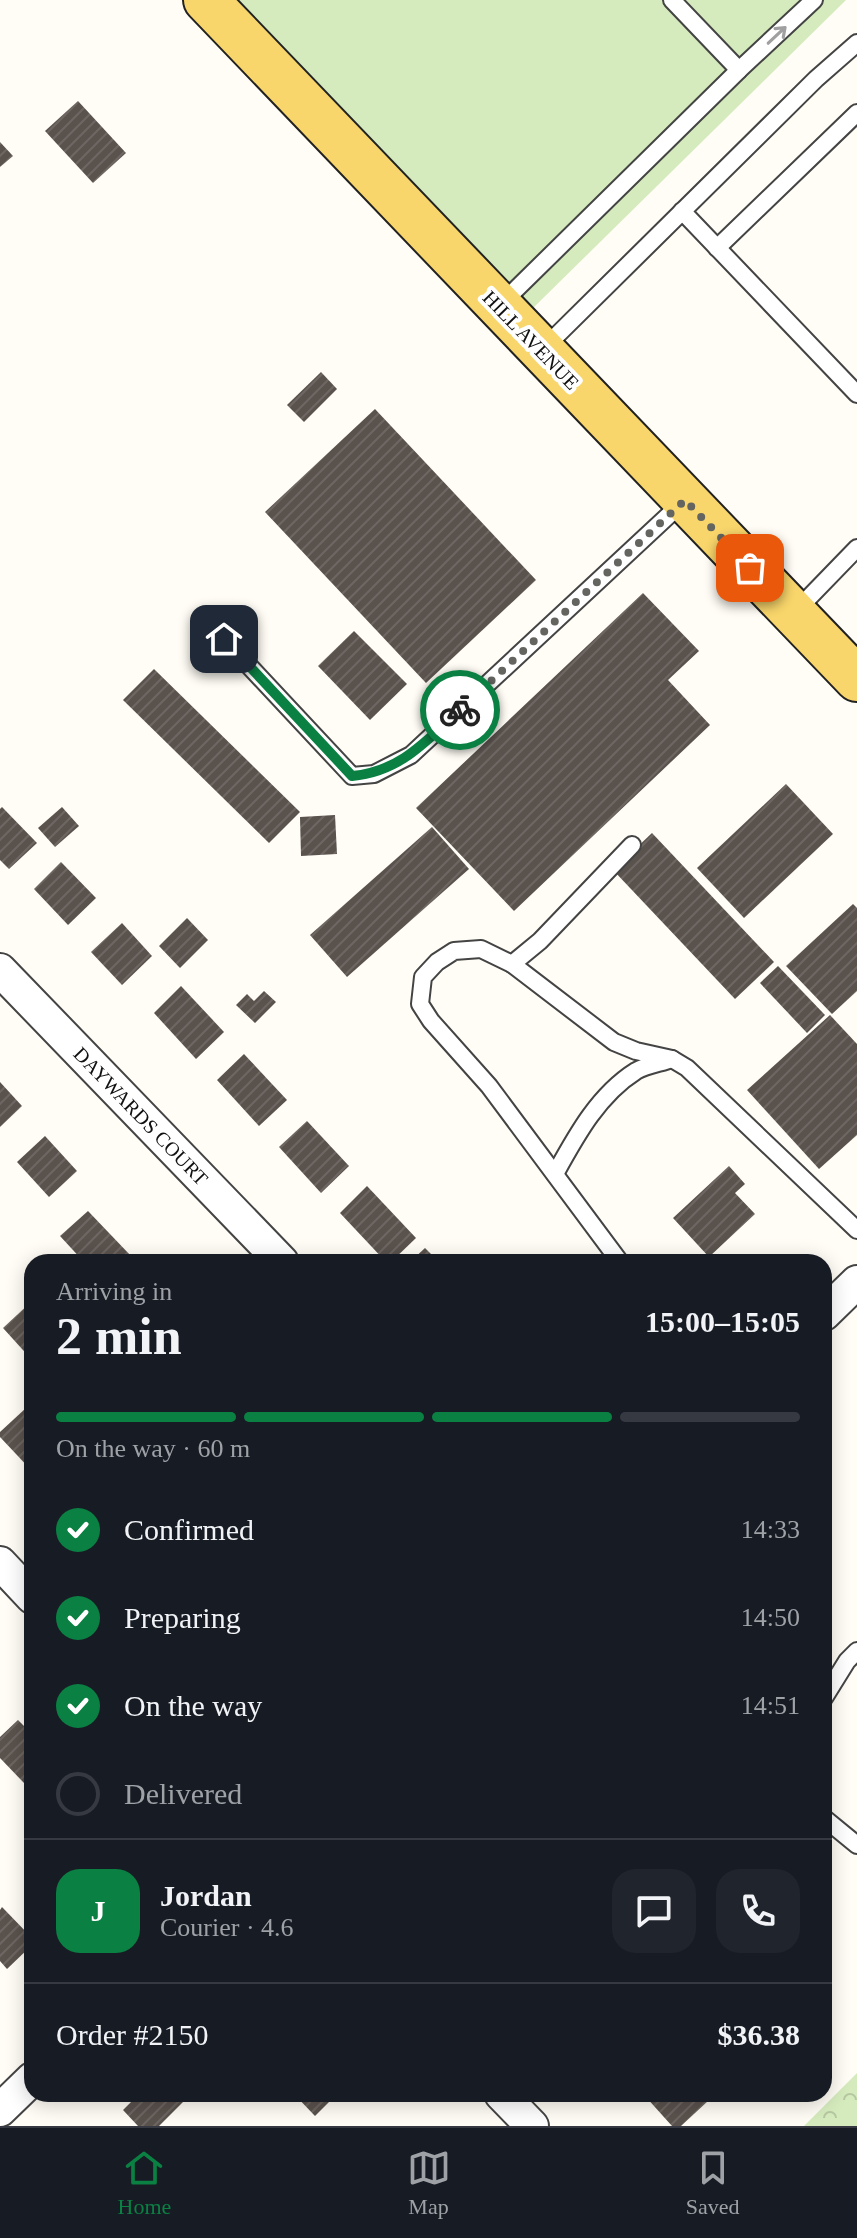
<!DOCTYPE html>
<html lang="en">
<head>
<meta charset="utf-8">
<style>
	body { margin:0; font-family:Georgia,serif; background:#20242c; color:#f1f3f6; height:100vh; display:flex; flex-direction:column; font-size:30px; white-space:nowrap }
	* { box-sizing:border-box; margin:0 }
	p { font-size:26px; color:#9ea1a6 }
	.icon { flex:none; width:44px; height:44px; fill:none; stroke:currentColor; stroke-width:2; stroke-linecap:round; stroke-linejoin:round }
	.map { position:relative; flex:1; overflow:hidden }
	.sheet { position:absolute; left:24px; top:1254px; width:808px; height:848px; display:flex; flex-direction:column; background:#171b24; border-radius:24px; box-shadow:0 4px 20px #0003 }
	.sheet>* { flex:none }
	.pin { position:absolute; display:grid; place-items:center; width:68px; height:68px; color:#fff; margin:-34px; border-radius:16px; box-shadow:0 4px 12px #0006 }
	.courier { position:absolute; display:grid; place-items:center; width:80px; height:80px; margin:-40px; border:6px solid #0b8043; border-radius:50%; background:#fff; color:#222; box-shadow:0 2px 10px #0007 }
	.overview em { font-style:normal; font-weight:600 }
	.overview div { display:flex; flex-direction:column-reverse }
	.overview { display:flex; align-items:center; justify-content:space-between; height:136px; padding:0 32px }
	h1 { font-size:52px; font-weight:600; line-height:60px }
	.bar { display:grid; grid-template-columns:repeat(4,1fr); gap:12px 8px; align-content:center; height:96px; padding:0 32px }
	.bar i { height:10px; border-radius:6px; background:#363941 }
	.bar .active { background:#0b8043 }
	.bar p { grid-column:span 4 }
	.line { display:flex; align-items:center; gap:20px; padding:0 32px; border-top:2px solid #363941 }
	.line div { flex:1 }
	.round { display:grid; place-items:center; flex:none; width:84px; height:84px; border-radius:24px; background:#20242c }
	ol { padding:0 32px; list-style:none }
	li { display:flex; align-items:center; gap:24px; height:88px }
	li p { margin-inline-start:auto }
	li .icon { padding:8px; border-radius:50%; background:#0b8043; color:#fff; stroke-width:4 }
	li:last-child { color:#9ea1a6 }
	li i { width:44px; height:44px; border:4px solid #363941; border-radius:50% }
	.dock { display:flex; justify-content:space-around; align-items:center; height:112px; border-top:2px solid #363941; background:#171b24; font-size:22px; color:#9ea1a6 }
	.dock a { display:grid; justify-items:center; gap:4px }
	.dock .active { color:#0b8043 }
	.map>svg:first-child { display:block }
</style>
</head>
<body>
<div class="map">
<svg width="857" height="2126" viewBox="0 0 857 2126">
	<defs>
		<pattern id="park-crowns" width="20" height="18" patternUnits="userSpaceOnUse" patternTransform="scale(2)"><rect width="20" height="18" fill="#d5ebbd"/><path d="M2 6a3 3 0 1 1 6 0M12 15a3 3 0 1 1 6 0" fill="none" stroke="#b6c8a1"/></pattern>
		<pattern id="building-hatch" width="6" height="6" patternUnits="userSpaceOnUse" patternTransform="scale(2)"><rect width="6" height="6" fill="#5a524d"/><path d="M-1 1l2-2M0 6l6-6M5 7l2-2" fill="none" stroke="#6d6662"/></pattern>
	</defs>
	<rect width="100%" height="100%" fill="#fffdf5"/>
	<path fill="#d5ebbd" d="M235,0H846L530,311Z"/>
	<path fill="url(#park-crowns)" d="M857,2073V2126H804Z"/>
	<g fill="url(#building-hatch)">
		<path d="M78,101L126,153L93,183L45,131Z"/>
		<path d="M0,142L13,156L0,167Z"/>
		<path d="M321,372L337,389L304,422L287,405Z"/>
		<path d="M375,409L536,580L426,683L265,512Z"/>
		<path d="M643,593L699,651L668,680L710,725L514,911L416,808Z"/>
		<path d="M354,631L407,684L370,720L318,666Z"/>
		<path d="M154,669L300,812L269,843L123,700Z"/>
		<path d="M786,784L833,834L744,918L697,868Z"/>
		<path d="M2,807L37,843L9,869L0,860V809Z"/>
		<path d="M62,807L79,826L55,847L38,828Z"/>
		<path d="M335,815L337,854L301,856L300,817Z"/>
		<path d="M432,827L469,869L347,977L310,935Z"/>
		<path d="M652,833L774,962L735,999L613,870Z"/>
		<path d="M61,862L96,898L68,925L34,889Z"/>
		<path d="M853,904L857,908V991L832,1014L786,966Z"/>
		<path d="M187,918L208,940L180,968L159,946Z"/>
		<path d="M122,923L152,956L122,985L91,952Z"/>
		<path d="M778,966L825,1015L807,1033L760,983Z"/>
		<path d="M181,986L224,1032L196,1059L154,1013Z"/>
		<path d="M264,991L276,1002L255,1023L236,1005L247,994L254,1001Z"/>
		<path d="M830,1015L857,1044V1135L819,1169L747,1090Z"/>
		<path d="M244,1054L287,1100L259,1126L217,1080Z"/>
		<path d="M0,1082L22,1106L0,1127Z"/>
		<path d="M307,1121L349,1166L321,1193L279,1147Z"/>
		<path d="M45,1136L77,1171L49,1197L17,1162Z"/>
		<path d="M729,1166L745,1184L735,1193L755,1214L709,1257L673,1218Z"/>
		<path d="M367,1186L416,1238L391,1262H386L340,1213Z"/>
		<path d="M88,1211L131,1256L125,1262H84L60,1236Z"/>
		<path d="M425,1248L439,1262H410Z"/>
		<path d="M32,1301V1360L3,1328Z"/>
		<path d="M26,1408L32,1415V1471L0,1437V1432Z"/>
		<path d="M18,1720L32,1734V1776L24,1783L0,1758V1737Z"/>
		<path d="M2,1907L32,1938V1945L7,1969L0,1961V1910Z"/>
		<path d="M139,2094H191L159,2126H138L123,2110Z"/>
		<path d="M294,2094H337L315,2116Z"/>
		<path d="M635,2094H701L708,2101L681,2126H672L645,2096L641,2100Z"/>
	</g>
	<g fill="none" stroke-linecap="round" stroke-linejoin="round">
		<defs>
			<g id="service">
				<path d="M672,0L739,70"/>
				<path d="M682,211L857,394"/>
				<path d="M717,248L857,113"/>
				<path d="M500,305L739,70L814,0"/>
				<path d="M543,349L816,79L857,43"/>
				<path d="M794,613L857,548"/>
				<path d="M224,639L352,776L374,774L411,755L684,501"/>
				<path d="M512,964L614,1042L636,1051L672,1059L687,1068L857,1230"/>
				<path d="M555,1174C576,1136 598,1095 636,1071C646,1065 661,1063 672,1059"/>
				<path d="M620,1262L489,1086L431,1021L420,1004L423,977L437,962L454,951L481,949L512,964L540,941L632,845"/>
				<path d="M824,1698L847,1661L857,1651"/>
				<path d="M824,1818L857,1845"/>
			</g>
			<g id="minor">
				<path d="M0,970L282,1262"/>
				<path d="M824,1314L857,1282"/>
				<path d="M0,1563L32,1597"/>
				<path d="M501,2094L532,2126"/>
				<path d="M0,2110L32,2079"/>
			</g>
			<path id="primary" d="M206,0L857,679"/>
		</defs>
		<use href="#service" stroke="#444" stroke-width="20"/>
		<use href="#minor" stroke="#444" stroke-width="36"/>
		<use href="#primary" stroke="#222" stroke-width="48"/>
		<use href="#service" stroke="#fff" stroke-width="16"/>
		<use href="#minor" stroke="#fff" stroke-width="32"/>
		<use href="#primary" stroke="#f9d66b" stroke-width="44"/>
	</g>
	<defs><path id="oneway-shaft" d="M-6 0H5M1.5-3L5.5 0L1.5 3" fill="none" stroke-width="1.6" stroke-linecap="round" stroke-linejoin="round" transform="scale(2)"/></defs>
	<use stroke="#a0a0a0" href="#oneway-shaft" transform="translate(777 35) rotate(-43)"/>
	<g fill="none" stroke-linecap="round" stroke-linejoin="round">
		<path stroke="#646461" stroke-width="8" stroke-dasharray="0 14.4" d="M460,710L685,500L750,568"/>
		<path stroke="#0b8043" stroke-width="10" d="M224,639L352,776C400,772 426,741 460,710"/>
	</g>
	<g text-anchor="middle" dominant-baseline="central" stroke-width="8" stroke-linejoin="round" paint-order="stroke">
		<g font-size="20" fill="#111" stroke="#fff">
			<text transform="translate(531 340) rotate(46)">HILL AVENUE</text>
			<text transform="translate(141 1116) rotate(46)">DAYWARDS COURT</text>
		</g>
	</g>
</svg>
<div class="pin" style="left:750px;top:568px;background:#ea580c"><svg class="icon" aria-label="bag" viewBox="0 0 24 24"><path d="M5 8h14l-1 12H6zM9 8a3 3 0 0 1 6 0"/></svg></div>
<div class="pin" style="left:224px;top:639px;background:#1f2937"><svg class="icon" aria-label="home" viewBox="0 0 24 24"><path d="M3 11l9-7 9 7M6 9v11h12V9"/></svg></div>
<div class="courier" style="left:460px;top:710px"><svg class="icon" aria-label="bike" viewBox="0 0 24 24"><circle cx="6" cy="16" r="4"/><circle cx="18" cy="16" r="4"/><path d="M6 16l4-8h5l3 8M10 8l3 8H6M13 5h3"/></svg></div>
<section class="sheet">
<div class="overview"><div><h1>2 min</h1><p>Arriving in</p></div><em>15:00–15:05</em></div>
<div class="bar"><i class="active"></i><i class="active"></i><i class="active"></i><i></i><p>On the way · 60 m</p></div>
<ol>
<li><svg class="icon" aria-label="check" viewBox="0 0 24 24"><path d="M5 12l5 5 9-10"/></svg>Confirmed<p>14:33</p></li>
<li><svg class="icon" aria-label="check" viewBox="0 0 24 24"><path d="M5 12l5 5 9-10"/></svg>Preparing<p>14:50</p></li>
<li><svg class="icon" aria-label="check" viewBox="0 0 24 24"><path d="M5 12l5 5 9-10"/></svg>On the way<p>14:51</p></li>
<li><i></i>Delivered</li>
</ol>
<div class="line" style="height:144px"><b class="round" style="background:#0b8043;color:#fff">J</b><div><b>Jordan</b><p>Courier · 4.6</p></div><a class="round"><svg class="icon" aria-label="chat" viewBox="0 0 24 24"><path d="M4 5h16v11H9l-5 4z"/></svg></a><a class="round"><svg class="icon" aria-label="phone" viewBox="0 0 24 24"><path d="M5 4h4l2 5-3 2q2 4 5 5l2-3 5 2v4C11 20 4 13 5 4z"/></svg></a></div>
<div class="line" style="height:104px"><div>Order #2150</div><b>$36.38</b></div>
</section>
</div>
<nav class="dock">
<a class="active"><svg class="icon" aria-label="home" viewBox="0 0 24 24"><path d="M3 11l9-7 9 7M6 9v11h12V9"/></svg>Home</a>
<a><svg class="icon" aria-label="map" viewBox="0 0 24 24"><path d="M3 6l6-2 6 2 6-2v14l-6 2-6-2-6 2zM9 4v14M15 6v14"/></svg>Map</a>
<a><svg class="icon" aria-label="saved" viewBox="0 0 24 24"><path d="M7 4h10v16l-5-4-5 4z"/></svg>Saved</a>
</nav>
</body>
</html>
